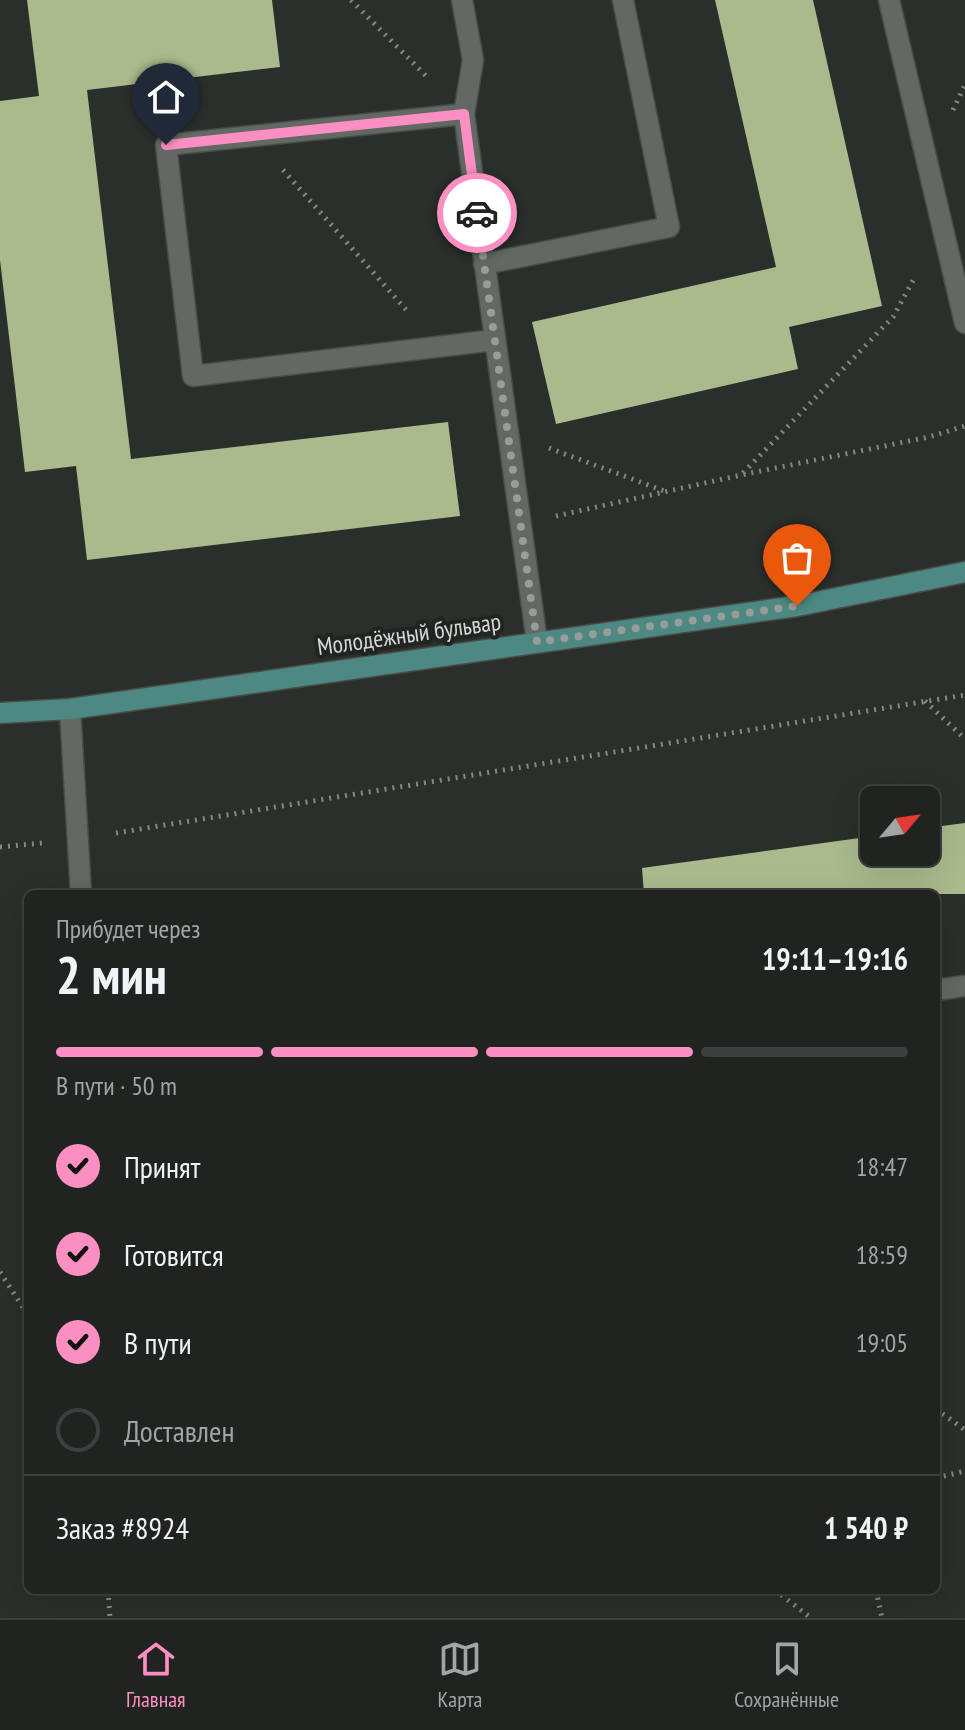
<!DOCTYPE html>
<html lang="ru">
<head>
<meta charset="utf-8">
<style>
	body { margin:0; font-family:"PT Sans Narrow",sans-serif; background:#282b29; color:#f1f3f6; height:100vh; display:flex; flex-direction:column; font-size:30px; white-space:nowrap }
	* { box-sizing:border-box; margin:0 }
	p { font-size:26px; color:#a2a4a5 }
	.icon { flex:none; width:44px; height:44px; fill:none; stroke:currentColor; stroke-width:2; stroke-linecap:round; stroke-linejoin:round }
	.map { position:relative; flex:1; overflow:hidden }
	.side { position:absolute; left:24px; top:890px; width:916px; height:704px; display:flex; flex-direction:column; background:#202320; border-radius:12px; box-shadow:0 8px 32px #0002,0 0 0 2px #3d403e }
	.side>* { flex:none }
	.needle { width:52px; rotate:61deg }
	.fabs { position:absolute; left:860px; top:786px; display:grid; gap:16px }
	.fabs a { display:grid; place-items:center; width:80px; height:80px; border-radius:12px; background:#202320; box-shadow:0 8px 32px #0002,0 0 0 2px #3d403e; font-size:40px }
	.pin { position:absolute; display:grid; place-items:center; width:68px; height:68px; color:#fff; margin:-82px -34px; border-radius:50% 50% 50% 0; rotate:-45deg; box-shadow:0 0 8px #0007 }
	.pin .icon { rotate:45deg }
	.courier { position:absolute; display:grid; place-items:center; width:80px; height:80px; margin:-40px; border:6px solid #fc8fc2; border-radius:50%; background:#fff; color:#222; box-shadow:0 2px 10px #0007 }
	.overview em { font-style:normal; font-weight:800 }
	.overview div { display:flex; flex-direction:column-reverse }
	.overview { display:flex; align-items:center; justify-content:space-between; height:136px; padding:0 32px }
	h1 { font-size:52px; font-weight:800; line-height:60px }
	.bar { display:grid; grid-template-columns:repeat(4,1fr); gap:12px 8px; align-content:center; height:96px; padding:0 32px }
	.bar i { height:10px; border-radius:6px; background:#3d403e }
	.bar .active { background:#fc8fc2 }
	.bar p { grid-column:span 4 }
	.line { display:flex; align-items:center; gap:20px; padding:0 32px; border-top:2px solid #3d403e }
	.line div { flex:1 }
	ol { padding:0 32px; list-style:none }
	li { display:flex; align-items:center; gap:24px; height:88px }
	li p { margin-inline-start:auto }
	li .icon { padding:8px; border-radius:50%; background:#fc8fc2; color:#111; stroke-width:4 }
	li:last-child { color:#a2a4a5 }
	li i { width:44px; height:44px; border:4px solid #3d403e; border-radius:50% }
	.dock { display:flex; justify-content:space-around; align-items:center; height:112px; border-top:2px solid #3d403e; background:#202320; font-size:22px; color:#a2a4a5 }
	.dock a { display:grid; justify-items:center; gap:4px }
	.dock .active { color:#fc8fc2 }
	.map>svg:first-child { display:block }
</style>
</head>
<body>
<div class="map">
<svg width="965" height="1618" viewBox="0 0 965 1618">
	<rect width="100%" height="100%" fill="#2a2f2b"/>
	<g fill="#abba8d">
		<path d="M27,0H272L280,67L87,90L131,459L448,422L460,516L87,560L76,466L25,472L0,260V101L39,96Z"/>
		<path d="M715,0H813L882,306L789,327L798,369L556,424L532,322L776,267Z"/>
		<path d="M965,823V894H644L642,868L874,836V852H926V828Z"/>
	</g>
	<g fill="none" stroke-linecap="round" stroke-linejoin="round">
		<defs>
			<g id="lane">
				<path d="M462,0L473,60L464,114L537,642"/>
				<path d="M889,0L965,323"/>
				<path d="M464,114L166,145L193,376L495,340"/>
				<path d="M484,264L669,227L623,0"/>
				<path d="M70,709L81,894"/>
				<path d="M936,990L965,986"/>
			</g>
			<path id="secondary" d="M0,713L70,709L797,606L965,572"/>
		</defs>
		<use href="#lane" stroke="#494d4a" stroke-width="23"/>
		<use href="#secondary" stroke="#494d4a" stroke-width="23"/>
		<g stroke="#858986" stroke-width="5" stroke-dasharray="2 6" stroke-linecap="butt">
			<path d="M351,0L429,79"/>
			<path d="M953,110L965,85"/>
			<path d="M283,170L409,313"/>
			<path d="M549,448L667,492"/>
			<path d="M743,473L893,317L915,277"/>
			<path d="M556,516L741,475L929,437L965,426"/>
			<path d="M925,701L965,739"/>
			<path d="M116,833L965,695"/>
			<path d="M0,847L43,843"/>
			<path d="M0,1272L28,1315"/>
			<path d="M936,1409L965,1430"/>
			<path d="M936,1478L965,1471"/>
			<path d="M108,1590L110,1618"/>
			<path d="M775,1590L811,1618"/>
			<path d="M876,1590L882,1618"/>
		</g>
		<use href="#lane" stroke="#626864" stroke-width="20"/>
		<use href="#secondary" stroke="#4d8882" stroke-width="20"/>
	</g>
	<g fill="none" stroke-linecap="round" stroke-linejoin="round">
		<path stroke="#999d9a" stroke-width="8" stroke-dasharray="0 14.4" d="M477,213L537,642L797,606"/>
		<path stroke="#fc8fc2" stroke-width="10" d="M166,145L464,114L477,213"/>
	</g>
	<g text-anchor="middle" dominant-baseline="central" stroke-width="8" stroke-linejoin="round" paint-order="stroke">
		<g font-size="24" fill="#d5d8d6" stroke="#202522">
			<text transform="translate(409 634) rotate(-8)">Молодёжный бульвар</text>
		</g>
	</g>
</svg>
<div class="fabs">
<a><svg class="needle" viewBox="-14 -14 28 28"><path d="M0-13l5 13h-10z" fill="#e53935"/><path d="M0 13l5-13h-10z" fill="#a2a4a5"/></svg></a>
</div>
<div class="pin" style="left:797px;top:606px;background:#ea580c"><svg class="icon" aria-label="bag" viewBox="0 0 24 24"><path d="M5 8h14l-1 12H6zM9 8a3 3 0 0 1 6 0"/></svg></div>
<div class="pin" style="left:166px;top:145px;background:#1f2937"><svg class="icon" aria-label="home" viewBox="0 0 24 24"><path d="M3 11l9-7 9 7M6 9v11h12V9"/></svg></div>
<div class="courier" style="left:477px;top:213px"><svg class="icon" aria-label="car" viewBox="0 0 24 24"><path d="M5 17H2v-5l4-1 3-4h7l3 4 3 1v5h-3M9 17h6M6 11h13"/><circle cx="7" cy="17" r="2"/><circle cx="17" cy="17" r="2"/></svg></div>
<section class="side">
<div class="overview"><div><h1>2 мин</h1><p>Прибудет через</p></div><em>19:11–19:16</em></div>
<div class="bar"><i class="active"></i><i class="active"></i><i class="active"></i><i></i><p>В пути · 50 m</p></div>
<ol>
<li><svg class="icon" aria-label="check" viewBox="0 0 24 24"><path d="M5 12l5 5 9-10"/></svg>Принят<p>18:47</p></li>
<li><svg class="icon" aria-label="check" viewBox="0 0 24 24"><path d="M5 12l5 5 9-10"/></svg>Готовится<p>18:59</p></li>
<li><svg class="icon" aria-label="check" viewBox="0 0 24 24"><path d="M5 12l5 5 9-10"/></svg>В пути<p>19:05</p></li>
<li><i></i>Доставлен</li>
</ol>
<div class="line" style="height:104px"><div>Заказ #8924</div><b>1 540 ₽</b></div>
</section>
</div>
<nav class="dock">
<a class="active"><svg class="icon" aria-label="home" viewBox="0 0 24 24"><path d="M3 11l9-7 9 7M6 9v11h12V9"/></svg>Главная</a>
<a><svg class="icon" aria-label="map" viewBox="0 0 24 24"><path d="M3 6l6-2 6 2 6-2v14l-6 2-6-2-6 2zM9 4v14M15 6v14"/></svg>Карта</a>
<a><svg class="icon" aria-label="saved" viewBox="0 0 24 24"><path d="M7 4h10v16l-5-4-5 4z"/></svg>Сохранённые</a>
</nav>
</body>
</html>
